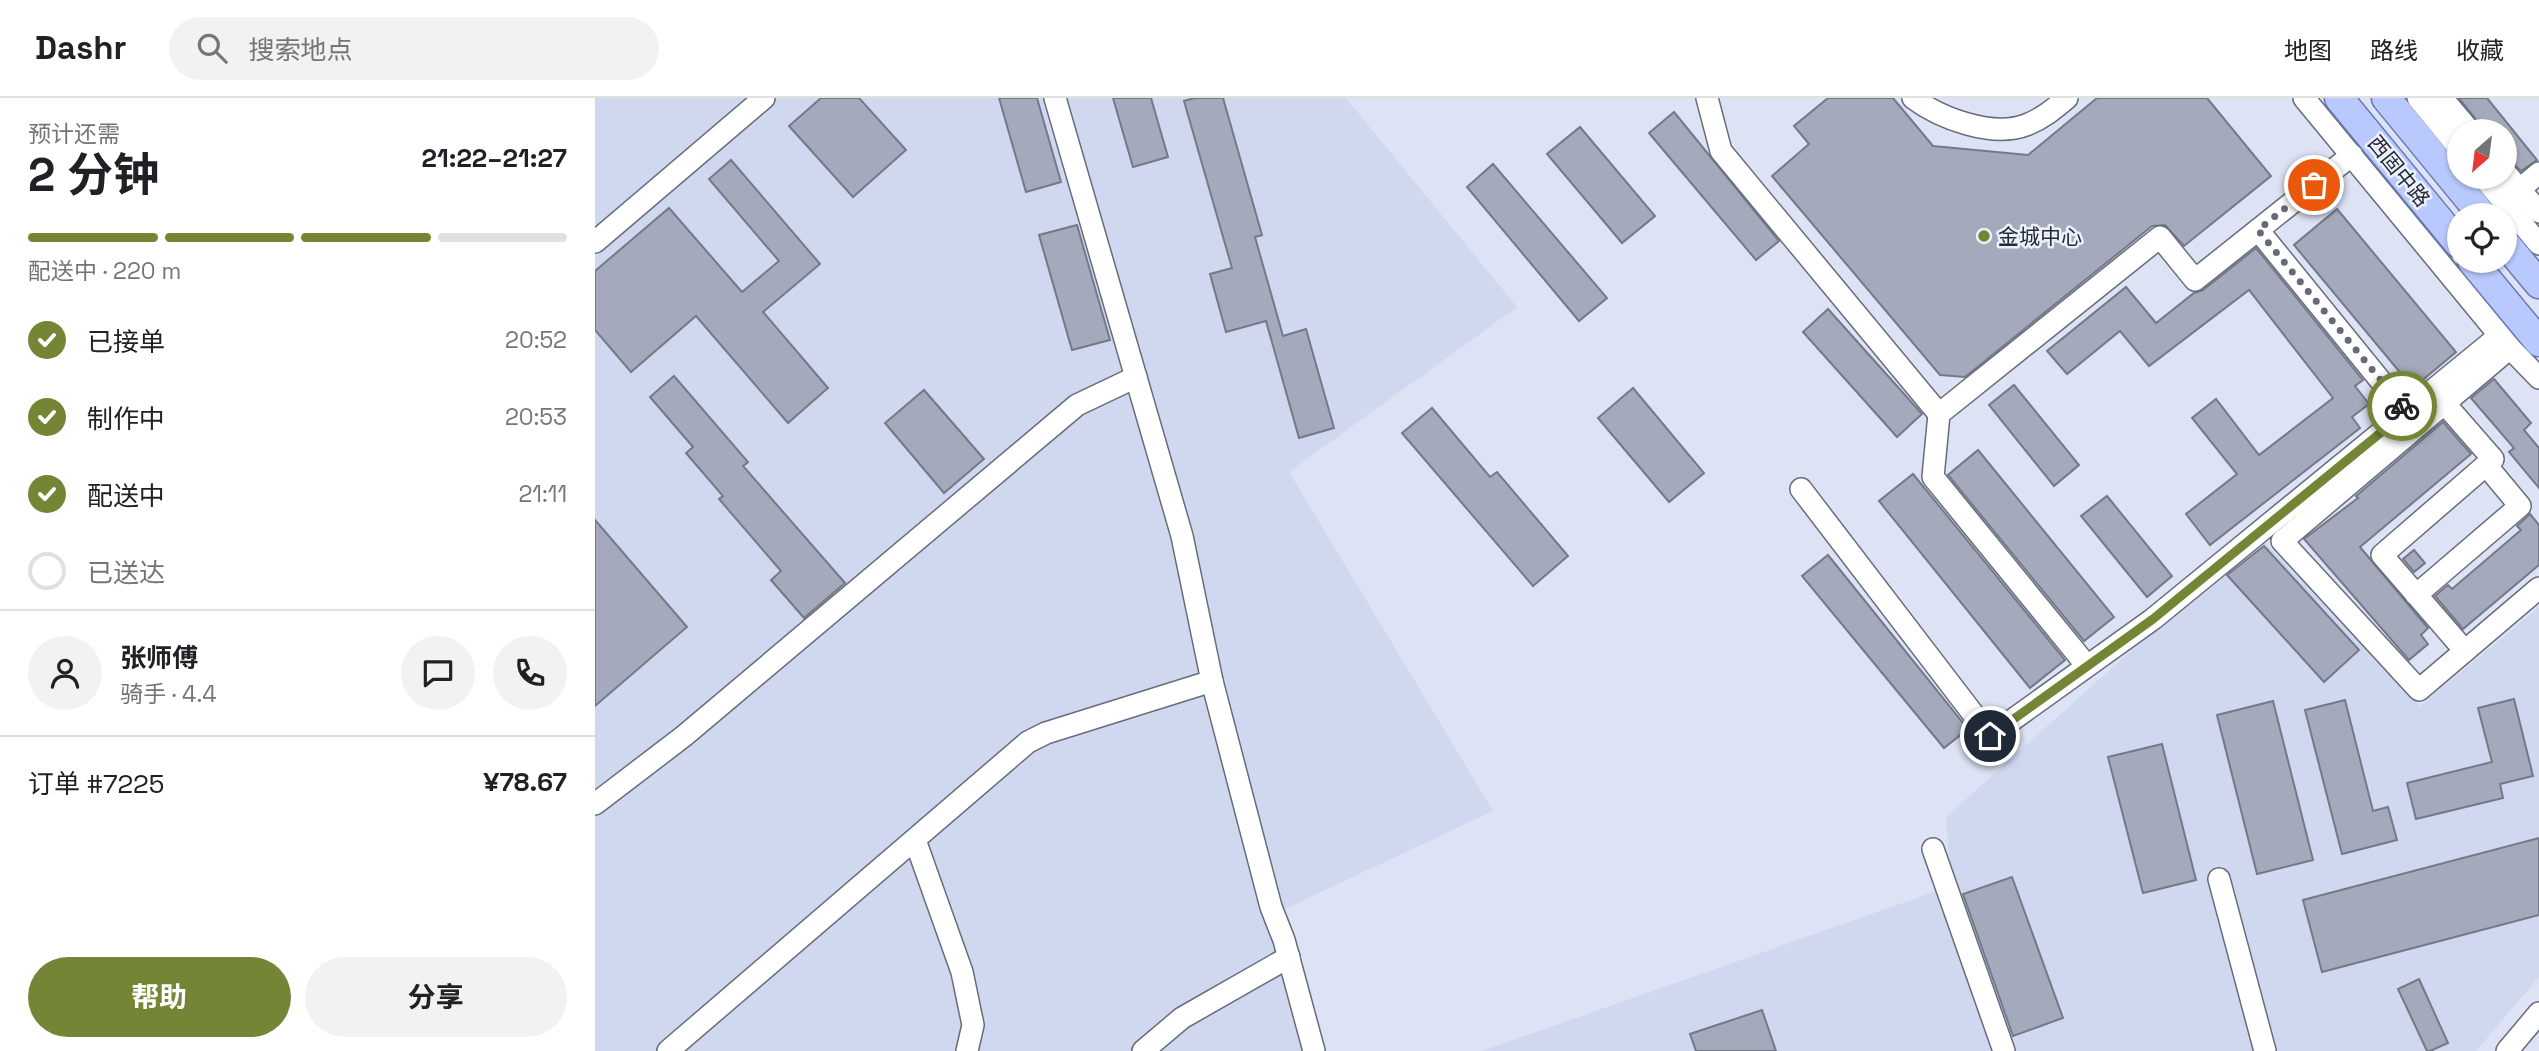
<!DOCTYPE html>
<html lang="zh">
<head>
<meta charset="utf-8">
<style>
	body { margin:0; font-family:"Space Grotesk","Noto Sans SC",sans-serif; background:#f2f2f2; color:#202124; height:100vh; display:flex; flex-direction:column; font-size:26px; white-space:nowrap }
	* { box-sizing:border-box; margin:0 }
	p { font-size:23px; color:#757577 }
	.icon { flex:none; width:38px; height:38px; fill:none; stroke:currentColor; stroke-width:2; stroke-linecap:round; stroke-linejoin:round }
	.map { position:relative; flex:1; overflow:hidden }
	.side { display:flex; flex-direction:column; background:#fff; width:595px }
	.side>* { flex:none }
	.needle { width:46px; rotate:208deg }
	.fabs { position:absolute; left:1852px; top:21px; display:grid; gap:14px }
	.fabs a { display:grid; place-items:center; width:70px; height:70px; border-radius:50%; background:#fff; box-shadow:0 2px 5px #0004; font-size:35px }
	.pin { position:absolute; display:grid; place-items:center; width:60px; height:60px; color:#fff; margin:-30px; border:4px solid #fff; border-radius:50%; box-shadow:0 2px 7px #0007 }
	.courier { position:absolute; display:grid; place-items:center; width:70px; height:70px; margin:-35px; border:5px solid #748636; border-radius:50%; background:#fff; color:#222; box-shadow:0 2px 9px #0007 }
	.summary em { font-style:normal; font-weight:700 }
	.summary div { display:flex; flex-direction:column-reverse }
	.summary { display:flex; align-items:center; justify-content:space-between; height:119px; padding:0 28px }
	h1 { font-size:46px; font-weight:700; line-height:52px }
	.bar { display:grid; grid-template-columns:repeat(4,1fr); gap:10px 7px; align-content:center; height:84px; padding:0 28px }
	.bar i { height:9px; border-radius:5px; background:#e0e0e0 }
	.bar .selected { background:#748636 }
	.bar p { grid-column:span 4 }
	.line { display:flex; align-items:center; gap:18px; padding:0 28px; border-top:2px solid #e0e0e0 }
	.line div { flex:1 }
	.round { display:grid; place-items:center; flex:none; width:74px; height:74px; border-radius:37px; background:#f2f2f2 }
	ol { padding:0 28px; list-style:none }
	li { display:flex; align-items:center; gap:21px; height:77px }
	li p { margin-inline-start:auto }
	li .icon { padding:7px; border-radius:50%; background:#748636; color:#fff; stroke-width:4 }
	li:last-child { color:#757577 }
	li i { width:38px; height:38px; border:4px solid #e0e0e0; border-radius:50% }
	.action { display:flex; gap:14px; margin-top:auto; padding:14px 28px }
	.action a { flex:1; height:80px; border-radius:42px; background:#748636; color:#fff; font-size:28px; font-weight:700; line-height:80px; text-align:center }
	.action a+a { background:#f2f2f2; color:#202124 }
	header { display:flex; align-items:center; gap:42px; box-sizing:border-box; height:98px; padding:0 35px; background:#fff; border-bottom:2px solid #e0e0e0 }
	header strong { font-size:33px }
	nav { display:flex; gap:38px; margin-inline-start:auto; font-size:24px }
	.search { width:490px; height:63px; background:#f2f2f2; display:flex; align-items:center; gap:18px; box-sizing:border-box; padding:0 24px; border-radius:38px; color:#757577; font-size:26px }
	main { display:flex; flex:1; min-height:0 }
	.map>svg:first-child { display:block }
</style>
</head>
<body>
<header>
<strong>Dashr</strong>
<div class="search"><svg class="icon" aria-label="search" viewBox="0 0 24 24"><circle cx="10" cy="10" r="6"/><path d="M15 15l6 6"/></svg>搜索地点</div>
<nav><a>地图</a><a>路线</a><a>收藏</a></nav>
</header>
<main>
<section class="side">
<div class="summary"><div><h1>2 分钟</h1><p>预计还需</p></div><em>21:22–21:27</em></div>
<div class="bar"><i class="selected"></i><i class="selected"></i><i class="selected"></i><i></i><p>配送中 · 220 m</p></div>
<ol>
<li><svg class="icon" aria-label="check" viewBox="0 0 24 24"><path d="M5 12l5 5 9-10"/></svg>已接单<p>20:52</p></li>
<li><svg class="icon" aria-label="check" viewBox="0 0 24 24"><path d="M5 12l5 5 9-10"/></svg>制作中<p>20:53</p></li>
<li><svg class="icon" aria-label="check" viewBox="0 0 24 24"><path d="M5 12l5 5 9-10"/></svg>配送中<p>21:11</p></li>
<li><i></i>已送达</li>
</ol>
<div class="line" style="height:126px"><a class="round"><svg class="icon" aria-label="person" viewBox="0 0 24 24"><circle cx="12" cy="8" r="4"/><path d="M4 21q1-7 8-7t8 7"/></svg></a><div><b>张师傅</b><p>骑手 · 4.4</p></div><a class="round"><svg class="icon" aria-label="chat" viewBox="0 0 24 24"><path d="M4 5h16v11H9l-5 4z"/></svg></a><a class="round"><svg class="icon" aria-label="phone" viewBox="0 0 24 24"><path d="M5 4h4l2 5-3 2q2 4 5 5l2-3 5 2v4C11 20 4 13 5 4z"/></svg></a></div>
<div class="line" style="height:91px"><div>订单 #7225</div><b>¥78.67</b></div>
<div class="action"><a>帮助</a><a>分享</a></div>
</section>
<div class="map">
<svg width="1944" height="953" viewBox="0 0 1944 953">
	<rect width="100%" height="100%" fill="#dde3f5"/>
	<g fill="#d0d8f0">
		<path d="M0,0H751L922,209L694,374L898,713L673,819L716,953H0Z"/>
		<path d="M1664,438L1825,608L1944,509V879L1881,953H887L1356,788L1351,719Z"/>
	</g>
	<g fill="#a4aabb" stroke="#747989" stroke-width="2">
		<path d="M226,0H264L311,52L258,99L194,28Z"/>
		<path d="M404,0H442L466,84L431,94Z"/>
		<path d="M518,0H556L573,59L538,69Z"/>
		<path d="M599,0H628L667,137L660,139L688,238L711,231L739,330L704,340L671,223L631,234L615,176L637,170L589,3Z"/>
		<path d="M1233,0H1298L1338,48L1433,57L1502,0H1612L1676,78L1589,148L1570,127L1557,128L1370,279L1345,277L1177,78L1214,46L1199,28Z"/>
		<path d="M1864,0H1892L1942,62L1926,73L1909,57V33H1890Z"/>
		<path d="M1079,14L1184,143L1161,162L1054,35Z"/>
		<path d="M985,29L1060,118L1027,145L952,56Z"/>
		<path d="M136,62L225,166L168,214L233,290L193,325L101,218L36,274L0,232V173L74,110L147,194L184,163L114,81Z"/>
		<path d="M898,66L1012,200L984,223L872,89Z"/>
		<path d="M1742,111L1861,254L1818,290L1699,147Z"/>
		<path d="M482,127L515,242L477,252L444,137Z"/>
		<path d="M1661,150L1768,282L1760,288L1774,306L1757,319L1765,330L1615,447L1591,416L1642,376L1597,320L1621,301L1664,357L1738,300L1654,192L1554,268L1525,233L1472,276L1452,253L1531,189L1561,225L1599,195L1608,192Z"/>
		<path d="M1233,211L1327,316L1302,339L1208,234Z"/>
		<path d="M79,278L153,364L148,368L250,485L209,520L176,482L186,473L124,401L128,398L91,355L98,349L55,299Z"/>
		<path d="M1899,281L1936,325L1929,332L1944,350V390L1914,354L1919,350L1876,300Z"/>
		<path d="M1419,287L1484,367L1459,388L1394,307Z"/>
		<path d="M1038,290L1109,375L1074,404L1003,320Z"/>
		<path d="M329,292L389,361L349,395L290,325Z"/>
		<path d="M837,310L895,379L902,374L973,458L938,488L807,335Z"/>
		<path d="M1848,324L1876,356L1765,449L1833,530L1826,537L1833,546L1814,562L1709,441L1763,400L1761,398Z"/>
		<path d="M1383,352L1519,519L1489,543L1353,377Z"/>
		<path d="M1318,376L1470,562L1435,590L1284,403Z"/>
		<path d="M1512,398L1577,478L1552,499L1486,418Z"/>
		<path d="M1935,416L1944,427V467L1868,531L1840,498L1853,487L1857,491L1926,432L1922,428Z"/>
		<path d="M0,422L92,529L0,608Z"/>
		<path d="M1669,448L1764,552L1729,584L1632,477Z"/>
		<path d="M1819,452L1830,465L1819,474L1808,461Z"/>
		<path d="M1233,457L1373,631L1349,650L1207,478Z"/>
		<path d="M1919,601L1938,678L1905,686L1908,700L1821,721L1812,685L1897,664L1883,610Z"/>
		<path d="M1750,602L1778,713L1793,709L1802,742L1747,756L1710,612Z"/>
		<path d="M1678,603L1718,762L1662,776L1622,617Z"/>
		<path d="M1567,646L1601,782L1548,795L1513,659Z"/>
		<path d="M1944,740V817L1727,874L1708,802Z"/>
		<path d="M1417,779L1468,920L1418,938L1368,796Z"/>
		<path d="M1824,881L1853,945L1835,953H1832L1803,891Z"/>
		<path d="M1167,912L1181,953H1101L1095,936Z"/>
	</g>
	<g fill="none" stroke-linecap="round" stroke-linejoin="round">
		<defs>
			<g id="minor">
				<path d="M460,0L587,438L617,583L676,809L689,842L719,953"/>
				<path d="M1112,0L1126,53L1344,316"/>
				<path d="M1318,0C1345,20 1397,40 1431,27C1447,21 1459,11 1472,0"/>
				<path d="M1709,0L1915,250L1944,280"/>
				<path d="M1823,0L1864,50"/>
				<path d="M1847,0L1875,33"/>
				<path d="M1909,73L1944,114"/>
				<path d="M1888,79L1944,146"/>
				<path d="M1925,91L1944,75"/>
				<path d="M1663,132L1811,314"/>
				<path d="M0,144L169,0"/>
				<path d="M1915,250L1687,443L1824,592L1944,490"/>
				<path d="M1850,306L1898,361L1787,457L1870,553"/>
				<path d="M1206,391L1395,638L1558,521L1904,238"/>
				<path d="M1821,497L1925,408L1891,367"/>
				<path d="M1492,568L1338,379L1344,316L1565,139L1600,182L1757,57"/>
				<path d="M0,706L89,638L482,307L541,279"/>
				<path d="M320,742L367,874L378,927L372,953"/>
				<path d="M1338,751L1409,953"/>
				<path d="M1624,781L1670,953"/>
				<path d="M73,953L433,644L451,635L617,583"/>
				<path d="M548,953L587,920L694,859"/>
				<path d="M1912,953L1944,915"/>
			</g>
			<g id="major">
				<path d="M1744,0L1864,146"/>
				<path d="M1791,0L1887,117"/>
				<path d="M1909,144L1944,186"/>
				<path d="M1877,163L1944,244"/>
			</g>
		</defs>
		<use href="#minor" stroke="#676c7b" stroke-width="24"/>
		<use href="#major" stroke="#6779b5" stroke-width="31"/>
		<use href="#minor" stroke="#fff" stroke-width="21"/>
		<use href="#major" stroke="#b9c8fd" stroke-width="28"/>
	</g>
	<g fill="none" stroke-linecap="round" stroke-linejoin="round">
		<path stroke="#676a75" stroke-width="7" stroke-dasharray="0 12.6" d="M1719,87L1663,132L1807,308"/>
		<path stroke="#748636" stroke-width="9" d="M1395,638L1558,521L1811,314L1807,308"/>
	</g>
	<circle fill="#748636" stroke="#ecf1ff" stroke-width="2.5" cx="1389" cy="138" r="7"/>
	<g text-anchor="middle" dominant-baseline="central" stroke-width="5" stroke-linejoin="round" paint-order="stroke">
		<g font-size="21" fill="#272930" stroke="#ecf1ff">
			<text transform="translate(1804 73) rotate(51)">西固中路</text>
		</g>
		<g font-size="21" fill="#272930" stroke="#ecf1ff" text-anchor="start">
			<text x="1403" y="138">金城中心</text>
		</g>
	</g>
</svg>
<div class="fabs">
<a><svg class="needle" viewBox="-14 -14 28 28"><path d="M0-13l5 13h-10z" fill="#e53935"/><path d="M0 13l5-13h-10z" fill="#757577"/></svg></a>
<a><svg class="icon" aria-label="locate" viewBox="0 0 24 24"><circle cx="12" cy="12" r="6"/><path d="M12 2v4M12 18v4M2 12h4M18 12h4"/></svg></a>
</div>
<div class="pin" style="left:1719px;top:87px;background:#ea580c"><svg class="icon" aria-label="bag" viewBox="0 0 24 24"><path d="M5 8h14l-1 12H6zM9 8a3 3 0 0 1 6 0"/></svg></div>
<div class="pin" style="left:1395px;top:638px;background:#1f2937"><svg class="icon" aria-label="home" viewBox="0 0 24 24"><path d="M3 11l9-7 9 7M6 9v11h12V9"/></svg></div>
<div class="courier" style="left:1807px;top:308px"><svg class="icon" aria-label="bike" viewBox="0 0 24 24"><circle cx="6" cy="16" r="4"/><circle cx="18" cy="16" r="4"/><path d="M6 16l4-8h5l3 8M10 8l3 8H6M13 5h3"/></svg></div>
</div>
</main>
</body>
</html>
